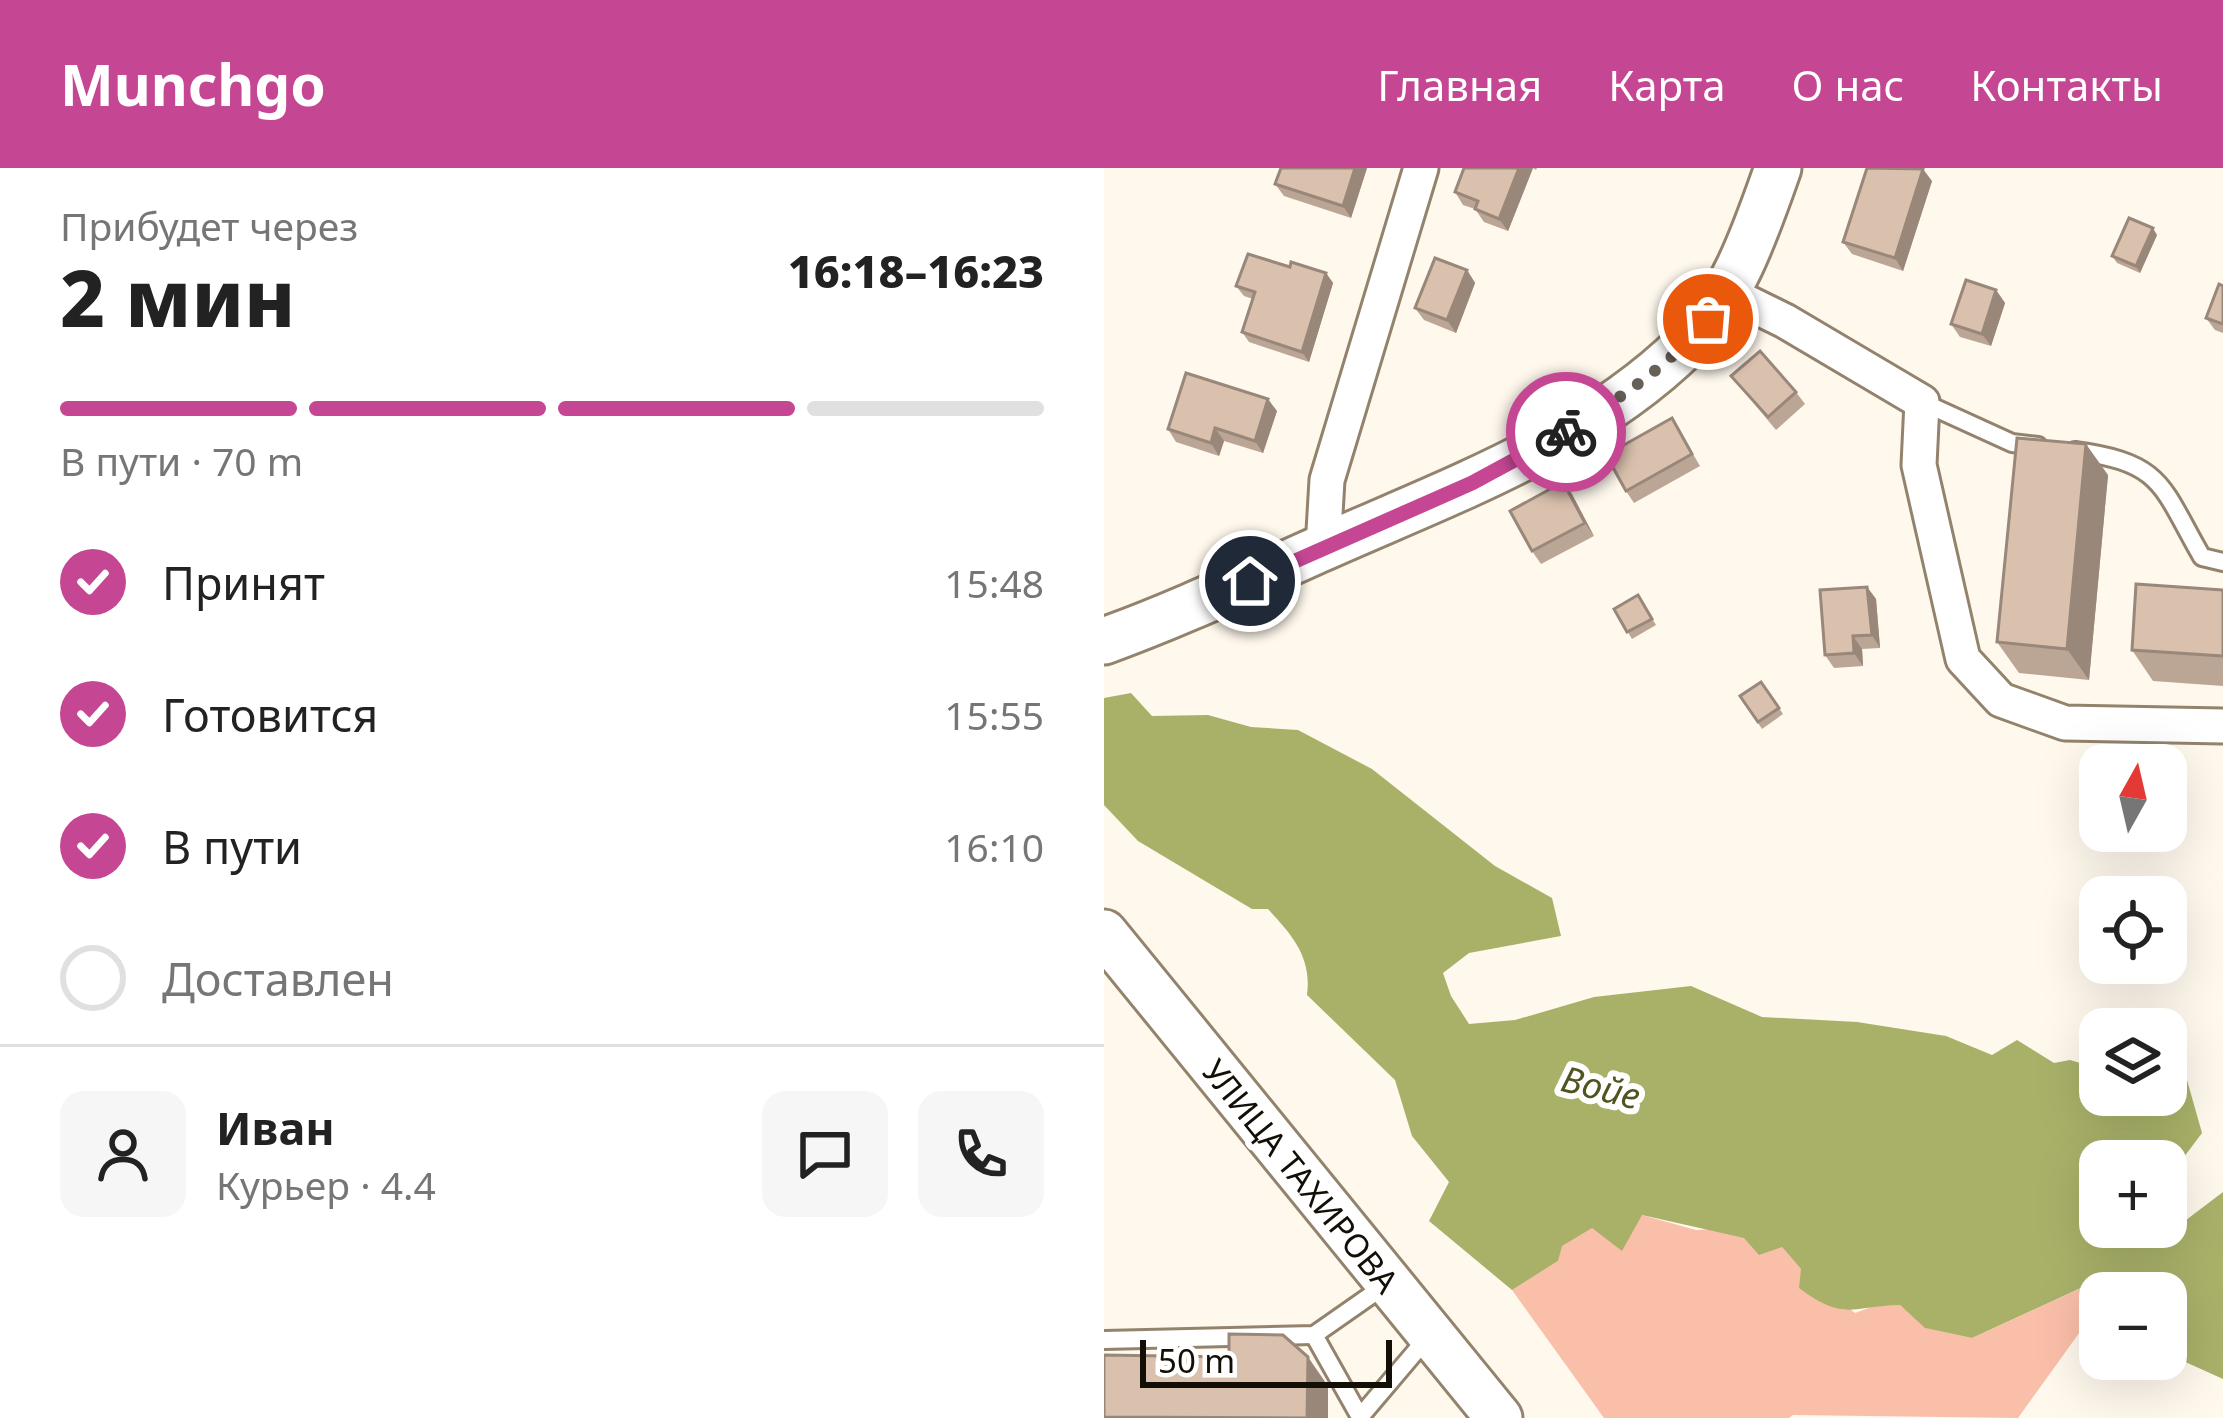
<!DOCTYPE html>
<html lang="ru">
<head>
<meta charset="utf-8">
<style>
	body { margin:0; font-family:"Noto Sans",sans-serif; background:#f6f6f6; color:#222; height:100vh; display:flex; flex-direction:column; font-size:45px; white-space:nowrap }
	* { box-sizing:border-box; margin:0 }
	p { font-size:39px; color:#767676 }
	.icon { flex:none; width:66px; height:66px; fill:none; stroke:currentColor; stroke-width:2; stroke-linecap:round; stroke-linejoin:round }
	.map { position:relative; flex:1; overflow:hidden }
	.details { display:flex; flex-direction:column; background:#fff; width:1104px }
	.details>* { flex:none }
	.needle { width:78px; rotate:8deg }
	.tools { position:absolute; left:975px; top:576px; display:grid; gap:24px }
	.tools a { display:grid; place-items:center; width:108px; height:108px; border-radius:24px; background:#fff; box-shadow:0 12px 48px #0002; font-size:60px }
	.scale { position:absolute; left:36px; bottom:30px; width:252px; box-sizing:border-box; padding-left:12px; border:6px solid #130e06; border-top:0; font-size:33px; line-height:42px; white-space:nowrap; color:#130e06; -webkit-text-stroke:9px #fff; paint-order:stroke }
	.pin { position:absolute; display:grid; place-items:center; width:102px; height:102px; color:#fff; margin:-51px; border:6px solid #fff; border-radius:50%; box-shadow:0 3px 12px #0007 }
	.courier { position:absolute; display:grid; place-items:center; width:120px; height:120px; margin:-60px; border:9px solid #c54794; border-radius:50%; background:#fff; color:#222; box-shadow:0 3px 15px #0007 }
	.summary em { font-style:normal; font-weight:800 }
	.summary div { display:flex; flex-direction:column-reverse }
	.summary { display:flex; align-items:center; justify-content:space-between; height:204px; padding:0 60px }
	h1 { font-size:78px; font-weight:800; line-height:90px }
	.bar { display:grid; grid-template-columns:repeat(4,1fr); gap:18px 12px; align-content:center; height:144px; padding:0 60px }
	.bar i { height:15px; border-radius:9px; background:#e0e0e0 }
	.bar .active { background:#c54794 }
	.bar p { grid-column:span 4 }
	.line { display:flex; align-items:center; gap:30px; padding:0 60px; border-top:3px solid #e0e0e0 }
	.line div { flex:1 }
	.round { display:grid; place-items:center; flex:none; width:126px; height:126px; border-radius:24px; background:#f6f6f6 }
	ol { padding:0 60px; list-style:none }
	li { display:flex; align-items:center; gap:36px; height:132px }
	li p { margin-inline-start:auto }
	li .icon { padding:12px; border-radius:50%; background:#c54794; color:#fff; stroke-width:4 }
	li:last-child { color:#767676 }
	li i { width:66px; height:66px; border:6px solid #e0e0e0; border-radius:50% }
	header { display:flex; align-items:center; gap:72px; box-sizing:border-box; height:168px; padding:0 60px; background:#c54794; color:#fff }
	header strong { font-size:57px }
	nav { display:flex; gap:66px; margin-inline-start:auto; font-size:42px }
	main { display:flex; flex:1; min-height:0 }
	.map>svg:first-child { display:block }
</style>
</head>
<body>
<header>
<strong>Munchgo</strong>
<nav><a>Главная</a><a>Карта</a><a>О нас</a><a>Контакты</a></nav>
</header>
<main>
<section class="details">
<div class="summary"><div><h1>2 мин</h1><p>Прибудет через</p></div><em>16:18–16:23</em></div>
<div class="bar"><i class="active"></i><i class="active"></i><i class="active"></i><i></i><p>В пути · 70 m</p></div>
<ol>
<li><svg class="icon" aria-label="check" viewBox="0 0 24 24"><path d="M5 12l5 5 9-10"/></svg>Принят<p>15:48</p></li>
<li><svg class="icon" aria-label="check" viewBox="0 0 24 24"><path d="M5 12l5 5 9-10"/></svg>Готовится<p>15:55</p></li>
<li><svg class="icon" aria-label="check" viewBox="0 0 24 24"><path d="M5 12l5 5 9-10"/></svg>В пути<p>16:10</p></li>
<li><i></i>Доставлен</li>
</ol>
<div class="line" style="height:216px"><a class="round"><svg class="icon" aria-label="person" viewBox="0 0 24 24"><circle cx="12" cy="8" r="4"/><path d="M4 21q1-7 8-7t8 7"/></svg></a><div><b>Иван</b><p>Курьер · 4.4</p></div><a class="round"><svg class="icon" aria-label="chat" viewBox="0 0 24 24"><path d="M4 5h16v11H9l-5 4z"/></svg></a><a class="round"><svg class="icon" aria-label="phone" viewBox="0 0 24 24"><path d="M5 4h4l2 5-3 2q2 4 5 5l2-3 5 2v4C11 20 4 13 5 4z"/></svg></a></div>
</section>
<div class="map">
<svg width="1119" height="1250" viewBox="0 0 1119 1250">
	<rect width="100%" height="100%" fill="#fff8ed"/>
	<path fill="#fabfa9" d="M538,1047L592,1062L615,1061L678,1079L697,1101L751,1145L773,1137H796L822,1160L868,1170L995,1112H1006L1010,1117L1004,1125H996V1136L914,1250L689,1247L685,1250H500L408,1122L454,1093L457,1078L488,1059Z"/>
	<path fill="#a9b169" d="M27,525L48,548L104,547L147,559L194,562L268,601L391,698L448,730L457,768L365,785L339,805L347,828L365,856L411,852L490,829L587,818L658,849L753,854L842,868L888,887L913,872L950,895L966,892L996,901V927H1062V917L1083,912L1098,965L1062,1013V993H996V1059H1049L1061,1068L1119,1024V1211L1077,1192L1062,1191V1125H1018L1021,1118L994,1112L868,1170L821,1160L796,1137C747,1138 741,1154 695,1120L697,1101L678,1079L655,1087L640,1070L538,1047L518,1083L488,1060L458,1078L454,1093L408,1122L325,1053L345,1014L308,968L291,912L203,827C208,789 188,767 164,741H148L34,673L0,637V530Z"/>
	<g fill="none" stroke-linecap="round" stroke-linejoin="round">
		<defs>
			<g id="lane">
				<path d="M818,234L908,275L934,278"/>
				<path d="M971,283C1060,295 1057,318 1098,389L1119,394"/>
				<path d="M210,1167L256,1249L323,1170"/>
				<path d="M0,1172L210,1167L283,1116"/>
			</g>
			<g id="street">
				<path d="M624,125L681,153L818,234L815,297L859,491L897,532L961,555L1119,558"/>
				<path d="M219,380L223,312L317,0"/>
			</g>
			<g id="secondary">
				<path d="M0,473C75,446 146,412 218,380C343,324 483,275 583,176C630,129 652,62 674,0"/>
				<path d="M0,765L395,1250"/>
			</g>
		</defs>
		<use href="#lane" stroke="#93836c" stroke-width="22"/>
		<use href="#street" stroke="#93836c" stroke-width="39"/>
		<use href="#secondary" stroke="#93836c" stroke-width="51"/>
		<use href="#lane" stroke="#fff" stroke-width="16"/>
		<use href="#street" stroke="#fff" stroke-width="33"/>
		<use href="#secondary" stroke="#fff" stroke-width="45"/>
	</g>
	<g fill="#bba696">
		<path d="M177,0H263L247,50L180,28L171,16Z"/>
		<path d="M360,0H433L432,2L429,0L404,63L380,54L371,41L359,37L351,24Z"/>
		<path d="M828,13L799,103L748,86L739,74Z"/>
		<path d="M1053,67L1036,105L1013,95L1008,88Z"/>
		<path d="M186,99L222,105L229,115L205,194L145,174L138,164L149,131L140,128L132,118Z"/>
		<path d="M363,102L371,115L352,165L320,152L311,140Z"/>
		<path d="M1119,118V165L1111,162L1102,150Z"/>
		<path d="M892,122L901,135L887,178L856,169L847,156Z"/>
		<path d="M627,208L692,224L701,236L672,262Z"/>
		<path d="M173,243L159,285L120,273L115,288L72,274L64,261Z"/>
		<path d="M568,250L596,298L530,335L522,323Z"/>
		<path d="M1004,307L985,512L915,505L893,474Z"/>
		<path d="M459,314L490,368L437,396L428,383Z"/>
		<path d="M763,419L772,431L776,480L758,481L759,498L730,500L721,487Z"/>
		<path d="M1119,422V518L1049,513L1028,482Z"/>
		<path d="M534,427L552,457L528,471L510,441Z"/>
		<path d="M657,514L679,546L658,561L636,528Z"/>
	</g>
	<g fill="#99877a">
		<path d="M251,0H263L247,50L239,38Z"/>
		<path d="M415,0H429L404,63L395,51Z"/>
		<path d="M819,1L828,13L799,103L791,90Z"/>
		<path d="M1049,60L1053,67L1036,105L1032,98Z"/>
		<path d="M363,102L371,115L352,165L343,152Z"/>
		<path d="M222,105L229,115L205,194L198,184Z"/>
		<path d="M892,122L901,135L887,178L878,166Z"/>
		<path d="M164,231L173,243L159,285L151,273Z"/>
		<path d="M111,260L120,273L115,288L107,275Z"/>
		<path d="M982,276L1004,307L985,512L963,481Z"/>
		<path d="M459,314L468,326L490,368L481,355Z"/>
		<path d="M763,419L772,431L776,480L768,467Z"/>
		<path d="M749,468L758,481L759,498L750,485Z"/>
		<path d="M204,1189L224,1218V1250H203Z"/>
	</g>
	<g fill="#dac1ae" stroke="#99877a" stroke-width="3">
		<path d="M177,0H251L239,38L171,16Z"/>
		<path d="M360,0H415L395,51L371,41L374,33L351,24Z"/>
		<path d="M763,0L819,1L791,90L739,74Z"/>
		<path d="M1025,50L1049,60L1032,98L1008,88Z"/>
		<path d="M144,86L186,99L187,94L222,105L198,184L138,164L151,124L132,118Z"/>
		<path d="M331,90L363,102L343,152L311,140Z"/>
		<path d="M862,112L892,122L878,166L847,156Z"/>
		<path d="M1115,116L1119,118V156L1102,150Z"/>
		<path d="M656,183L692,224L664,249L627,208Z"/>
		<path d="M82,205L164,231L151,273L111,260L107,275L64,261Z"/>
		<path d="M568,250L588,286L522,323L502,287Z"/>
		<path d="M913,270L982,276L963,481L893,474Z"/>
		<path d="M459,314L481,355L428,383L406,343Z"/>
		<path d="M1032,416L1119,422V488L1028,482Z"/>
		<path d="M763,419L768,467L749,468L750,485L721,487L716,422Z"/>
		<path d="M534,427L548,451L523,464L510,441Z"/>
		<path d="M657,514L675,540L654,554L636,528Z"/>
		<path d="M125,1166L179,1167L204,1189L203,1250L0,1249V1187L125,1189Z"/>
	</g>
	<g fill="none" stroke-linecap="round" stroke-linejoin="round">
		<path stroke="#666057" stroke-width="12" stroke-dasharray="0 21.6" d="M462,264C513,231 565,199 604,151"/>
		<path stroke="#c54794" stroke-width="15" d="M146,413L368,315L462,264"/>
	</g>
	<g text-anchor="middle" dominant-baseline="central" stroke-width="12" stroke-linejoin="round" paint-order="stroke">
		<g font-size="33" fill="#130e06" stroke="#fff">
			<text transform="translate(197 1008) rotate(51)">УЛИЦА ТАХИРОВА</text>
		</g>
		<g font-size="36" font-style="italic" fill="#505520" stroke="#fff">
			<text transform="translate(497 919) rotate(14)">Войе</text>
		</g>
	</g>
</svg>
<div class="tools">
<a><svg class="needle" viewBox="-14 -14 28 28"><path d="M0-13l5 13h-10z" fill="#e53935"/><path d="M0 13l5-13h-10z" fill="#767676"/></svg></a>
<a><svg class="icon" aria-label="locate" viewBox="0 0 24 24"><circle cx="12" cy="12" r="6"/><path d="M12 2v4M12 18v4M2 12h4M18 12h4"/></svg></a>
<a><svg class="icon" aria-label="layers" viewBox="0 0 24 24"><path d="M12 4l9 5-9 5-9-5zM3 14l9 5 9-5"/></svg></a>
<a>+</a>
<a>−</a>
</div>
<div class="scale">50 m</div>
<div class="pin" style="left:604px;top:151px;background:#ea580c"><svg class="icon" aria-label="bag" viewBox="0 0 24 24"><path d="M5 8h14l-1 12H6zM9 8a3 3 0 0 1 6 0"/></svg></div>
<div class="pin" style="left:146px;top:413px;background:#1f2937"><svg class="icon" aria-label="home" viewBox="0 0 24 24"><path d="M3 11l9-7 9 7M6 9v11h12V9"/></svg></div>
<div class="courier" style="left:462px;top:264px"><svg class="icon" aria-label="bike" viewBox="0 0 24 24"><circle cx="6" cy="16" r="4"/><circle cx="18" cy="16" r="4"/><path d="M6 16l4-8h5l3 8M10 8l3 8H6M13 5h3"/></svg></div>
</div>
</main>
</body>
</html>
